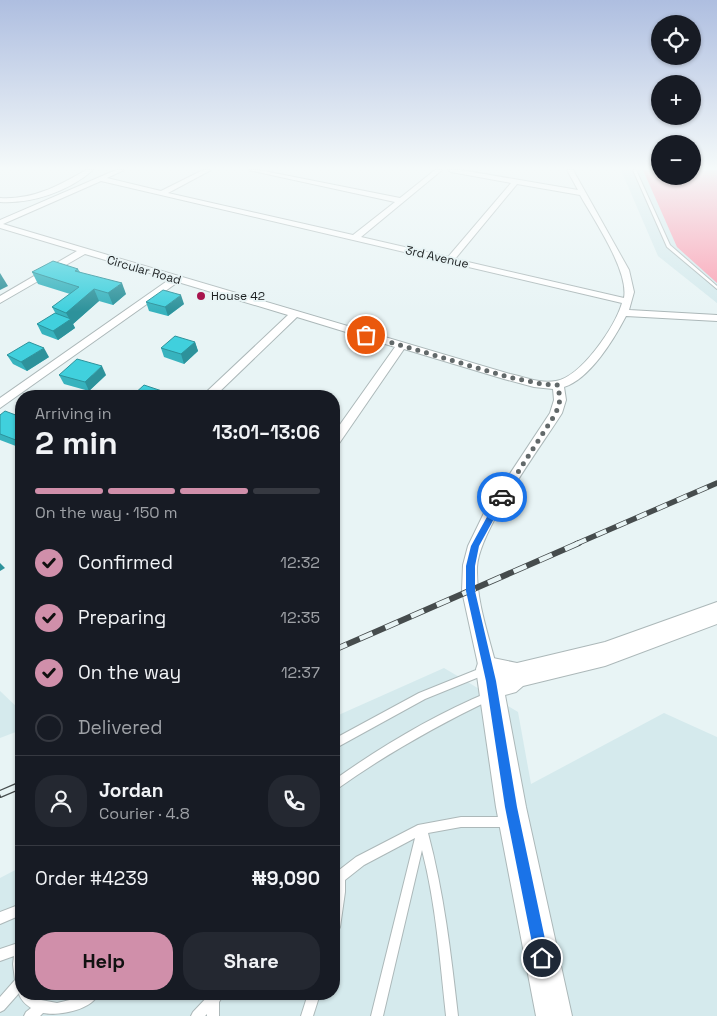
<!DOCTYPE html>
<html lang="en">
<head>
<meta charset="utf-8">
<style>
	body { margin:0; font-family:"Space Grotesk",sans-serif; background:#242831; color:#f1f3f6; height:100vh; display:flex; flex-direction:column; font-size:19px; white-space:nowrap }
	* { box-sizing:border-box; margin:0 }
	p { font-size:16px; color:#9ea1a6 }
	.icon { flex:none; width:28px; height:28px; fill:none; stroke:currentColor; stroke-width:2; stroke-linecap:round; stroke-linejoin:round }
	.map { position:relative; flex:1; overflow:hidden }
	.details { position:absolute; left:15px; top:390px; width:325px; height:610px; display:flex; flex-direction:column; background:#171b24; border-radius:20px; box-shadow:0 1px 4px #0004 }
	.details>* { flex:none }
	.tools { position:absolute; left:651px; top:15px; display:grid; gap:10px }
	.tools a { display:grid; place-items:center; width:50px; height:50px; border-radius:50%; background:#171b24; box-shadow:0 1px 4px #0004; font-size:25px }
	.pin { position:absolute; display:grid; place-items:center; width:42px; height:42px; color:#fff; margin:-21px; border:2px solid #fff; border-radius:50%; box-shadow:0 1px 5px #0007 }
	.courier { position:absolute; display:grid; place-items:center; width:50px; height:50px; margin:-25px; border:4px solid #1a73e8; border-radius:50%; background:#fff; color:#222; box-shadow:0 1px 6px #0007 }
	.head em { font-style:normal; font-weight:700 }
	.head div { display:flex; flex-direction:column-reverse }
	.head { display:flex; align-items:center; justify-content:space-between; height:85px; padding:0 20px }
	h1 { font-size:32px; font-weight:700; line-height:38px }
	.bar { display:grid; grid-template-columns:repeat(4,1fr); gap:8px 5px; align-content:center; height:60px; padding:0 20px }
	.bar i { height:6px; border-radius:4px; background:#363941 }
	.bar .on { background:#d08faa }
	.bar p { grid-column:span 4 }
	.line { display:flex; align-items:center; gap:12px; padding:0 20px; border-top:1px solid #363941 }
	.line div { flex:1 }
	.round { display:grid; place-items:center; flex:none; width:52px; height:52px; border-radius:20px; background:#242831 }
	ol { padding:0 20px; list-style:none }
	li { display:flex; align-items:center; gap:15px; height:55px }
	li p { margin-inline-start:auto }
	li .icon { padding:5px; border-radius:50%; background:#d08faa; color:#111; stroke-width:4 }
	li:last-child { color:#9ea1a6 }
	li i { width:28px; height:28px; border:2px solid #363941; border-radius:50% }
	.cta { display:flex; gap:10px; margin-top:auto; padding:10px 20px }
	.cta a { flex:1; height:58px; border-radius:20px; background:#d08faa; color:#111; font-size:20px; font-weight:700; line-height:58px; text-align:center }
	.cta a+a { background:#242831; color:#f1f3f6 }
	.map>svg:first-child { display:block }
</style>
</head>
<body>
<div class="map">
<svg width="717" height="1016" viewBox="0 0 717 1016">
	<rect width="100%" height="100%" fill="#e8f4f5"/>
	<g fill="#d5eaed">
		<path d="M621,170H660V176H692L693,170H717V303L658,256Z"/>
		<path d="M444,668L518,712L531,784L664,713L717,737V1016H0V878L21,867V994H334V717Z"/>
		<path d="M0,691L21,711V730L0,738Z"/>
	</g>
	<path fill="#fba0b3" d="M643,170H660V176H692L693,170H717V283L677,247Z"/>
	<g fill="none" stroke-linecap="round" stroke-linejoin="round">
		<defs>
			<g id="lane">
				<path d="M633,170H636L670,245L717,286V289L667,247Z"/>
				<path d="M486,666L489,667L490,670L489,673L425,699L334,749V739L419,693Z"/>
				<path d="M489,692L492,693L493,696L492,699C438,725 386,754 337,789L334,791V780C382,746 434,715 489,692Z"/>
				<path d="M461,817H506L510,818L511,822L510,826L506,827H461L428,833C444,893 451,954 458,1016H446C440,961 436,904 422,850L383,1016H371L415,838L364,865L345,880V892L340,927L338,931L334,933V874L356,857L418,825Z"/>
				<path d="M21,904V915L0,924V912Z"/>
				<path d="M21,942V994H33L41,1000L57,1003L74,999L83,994H98C92,1010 59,1016 43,1013L40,1016H24L26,1012L31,1008C25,1004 21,1000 19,994L20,992L4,1010L0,1012V997L15,980L13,964L14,956L0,961V949Z"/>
				<path d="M210,994H224L219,1002V1016H207V1014L205,1016H191L193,1012Z"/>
				<path d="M308,994H320L313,1016H301Z"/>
			</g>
			<g id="street">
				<path d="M86,170H93C69,191 32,204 0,202V198C33,200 58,186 86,170Z"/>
				<path d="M116,170H124L107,178L161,191L203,170H211L168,193L353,235L395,202L248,170H259L400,198L435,170H442L361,237L448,257L511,183L451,172L448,170H461L578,190L567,170H573L629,270L634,292L629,310L717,315V321L626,316C614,339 590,379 564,387L566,400L562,413C540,448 479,530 477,567C476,602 489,636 497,669L494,675L488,677L482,675L479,669L462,591L463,565L468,546L484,513L550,413L554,400L553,389L534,387L504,379L404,349L338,445L334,446V433L395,347L297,317L215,396H202L288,315L178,282L0,408V398L170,279L85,254L0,303V296L77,251L0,228V220ZM101,181L622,303C615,327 581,377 556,381C540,384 525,377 510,374L3,224ZM517,184L580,195C594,220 629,271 624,298L455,259Z"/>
			</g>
			<path id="secondary" d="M717,602V624L605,666L523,686L516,692L505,695L526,807L572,1016H536L496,807L476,669L479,660L488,657L517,663L605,642Z"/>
		</defs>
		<use href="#lane" stroke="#acb8b9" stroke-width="2"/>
		<use href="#street" stroke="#acb8b9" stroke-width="2"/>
		<use href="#secondary" stroke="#acb8b9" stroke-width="2"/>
		<use href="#lane" fill="#fff" fill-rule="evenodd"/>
		<use href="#street" fill="#fff" fill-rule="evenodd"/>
		<use href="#secondary" fill="#fff" fill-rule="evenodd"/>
		<defs>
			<path id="rail-far2" d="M576,544L717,483"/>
			<path id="rail-far1" d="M334,650L579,543"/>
			<path id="rail" d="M0,794L21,785"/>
		</defs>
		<use href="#rail-far2" stroke="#464c4d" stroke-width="5.5"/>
		<use href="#rail-far1" stroke="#464c4d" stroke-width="6"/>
		<use href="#rail" stroke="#464c4d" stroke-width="8"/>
		<use href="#rail-far2" stroke="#e8f4f5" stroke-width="4" stroke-dasharray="11" stroke-linecap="butt"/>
		<use href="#rail-far1" stroke="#e8f4f5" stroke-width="4.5" stroke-dasharray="14" stroke-linecap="butt"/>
		<use href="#rail" stroke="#e8f4f5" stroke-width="5.5" stroke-dasharray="18" stroke-linecap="butt"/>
	</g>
	<g fill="#37b3be">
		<path d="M78,269L80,272L126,294L113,305L99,301L73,324L75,328L58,340L42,334L37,324L56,314L52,307L70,294L38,284L32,272Z"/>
		<path d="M146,302L184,304L168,316L149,311Z"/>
		<path d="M195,342L198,351L184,364L164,357L161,348Z"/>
		<path d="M7,355L49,357L27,371L13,364Z"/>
		<path d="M59,375H106L89,391L64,384Z"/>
		<path d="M0,415L21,417V448L0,440Z"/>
	</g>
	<g fill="#2d929b">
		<path d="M0,273L8,286L0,290Z"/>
		<path d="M122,283L126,294L113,305L108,293Z"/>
		<path d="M94,289L99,301L73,324L75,328L58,340L53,331L70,320L66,313Z"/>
		<path d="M181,295L184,304L168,316L165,307Z"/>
		<path d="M195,342L198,351L184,364L181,354Z"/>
		<path d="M44,348L49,357L27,371L21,362Z"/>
		<path d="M102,366L106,375L89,391L85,382Z"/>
		<path d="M165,392L167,396H161Z"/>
		<path d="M0,563L5,568L0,571Z"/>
	</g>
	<g fill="#40d0dd" stroke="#2d929b">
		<path d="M53,261L78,269L75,271L122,283L108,293L94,289L66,313L52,307L79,287L32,272Z"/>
		<path d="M163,290L181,295L165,307L146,302Z"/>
		<path d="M55,313L71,319L53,331L37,324Z"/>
		<path d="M175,336L195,342L181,354L161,348Z"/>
		<path d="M29,342L44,348L21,362L7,355Z"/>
		<path d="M77,359L102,366L85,382L59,375Z"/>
		<path d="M144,385L165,392L161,396H132Z"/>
		<path d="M5,411L21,417V442L0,434V415Z"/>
	</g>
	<linearGradient id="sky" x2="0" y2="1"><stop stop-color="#aebee0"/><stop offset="0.54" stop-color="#f5fafa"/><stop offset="1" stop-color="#f5fafa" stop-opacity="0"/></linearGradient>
	<rect width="717" height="312" fill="url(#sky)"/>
	<path fill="#1a73e8" d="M502,494L506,497L479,546L475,566V591L496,681L517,807L549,958L547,963L542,965L537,963L535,958L505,807L486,681L466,591V566L471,546L499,495Z"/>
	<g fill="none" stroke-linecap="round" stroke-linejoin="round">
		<path stroke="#62696a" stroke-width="5" stroke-dasharray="0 9" d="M366,335L508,377L542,384L558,385L560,400L556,413L502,497"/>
	</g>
	<circle fill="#a8144d" stroke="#e8f4f5" stroke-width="2" cx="201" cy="296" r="5"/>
	<g text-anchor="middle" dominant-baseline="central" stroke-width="4" stroke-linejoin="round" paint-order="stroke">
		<g font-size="12" fill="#1a1e1f" stroke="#e8f4f5">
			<text transform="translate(437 257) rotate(13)">3rd Avenue</text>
			<text transform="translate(144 270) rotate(16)">Circular Road</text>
		</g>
		<g font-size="12" fill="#1a1e1f" stroke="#e8f4f5" text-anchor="start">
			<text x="211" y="296">House 42</text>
		</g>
	</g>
</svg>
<div class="tools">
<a><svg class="icon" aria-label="locate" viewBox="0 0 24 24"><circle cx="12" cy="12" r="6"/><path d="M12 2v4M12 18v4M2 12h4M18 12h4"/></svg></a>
<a>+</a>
<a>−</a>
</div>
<div class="pin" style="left:366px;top:335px;background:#ea580c"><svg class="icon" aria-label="bag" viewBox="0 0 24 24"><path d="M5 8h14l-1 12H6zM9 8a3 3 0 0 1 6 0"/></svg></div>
<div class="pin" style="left:542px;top:958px;background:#1f2937"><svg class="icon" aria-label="home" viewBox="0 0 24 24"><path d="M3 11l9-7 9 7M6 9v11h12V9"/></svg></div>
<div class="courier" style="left:502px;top:497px"><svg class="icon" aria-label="car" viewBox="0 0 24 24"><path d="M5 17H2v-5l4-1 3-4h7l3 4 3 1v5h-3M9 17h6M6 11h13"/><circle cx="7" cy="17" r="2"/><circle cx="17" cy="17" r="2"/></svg></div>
<section class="details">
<div class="head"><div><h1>2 min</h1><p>Arriving in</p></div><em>13:01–13:06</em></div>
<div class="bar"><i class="on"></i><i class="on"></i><i class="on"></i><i></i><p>On the way · 150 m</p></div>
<ol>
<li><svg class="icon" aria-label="check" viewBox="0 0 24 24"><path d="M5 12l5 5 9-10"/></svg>Confirmed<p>12:32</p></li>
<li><svg class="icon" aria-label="check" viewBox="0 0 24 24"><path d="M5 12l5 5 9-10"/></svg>Preparing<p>12:35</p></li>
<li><svg class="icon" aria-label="check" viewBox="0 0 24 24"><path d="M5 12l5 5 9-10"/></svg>On the way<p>12:37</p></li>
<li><i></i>Delivered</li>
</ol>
<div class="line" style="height:90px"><a class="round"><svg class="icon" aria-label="person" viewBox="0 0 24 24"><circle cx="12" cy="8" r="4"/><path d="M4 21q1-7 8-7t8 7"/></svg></a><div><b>Jordan</b><p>Courier · 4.8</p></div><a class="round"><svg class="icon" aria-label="phone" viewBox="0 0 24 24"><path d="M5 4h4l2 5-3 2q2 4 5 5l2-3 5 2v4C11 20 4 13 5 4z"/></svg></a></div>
<div class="line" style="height:65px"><div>Order #4239</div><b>₦9,090</b></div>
<div class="cta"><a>Help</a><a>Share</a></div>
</section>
</div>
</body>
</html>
